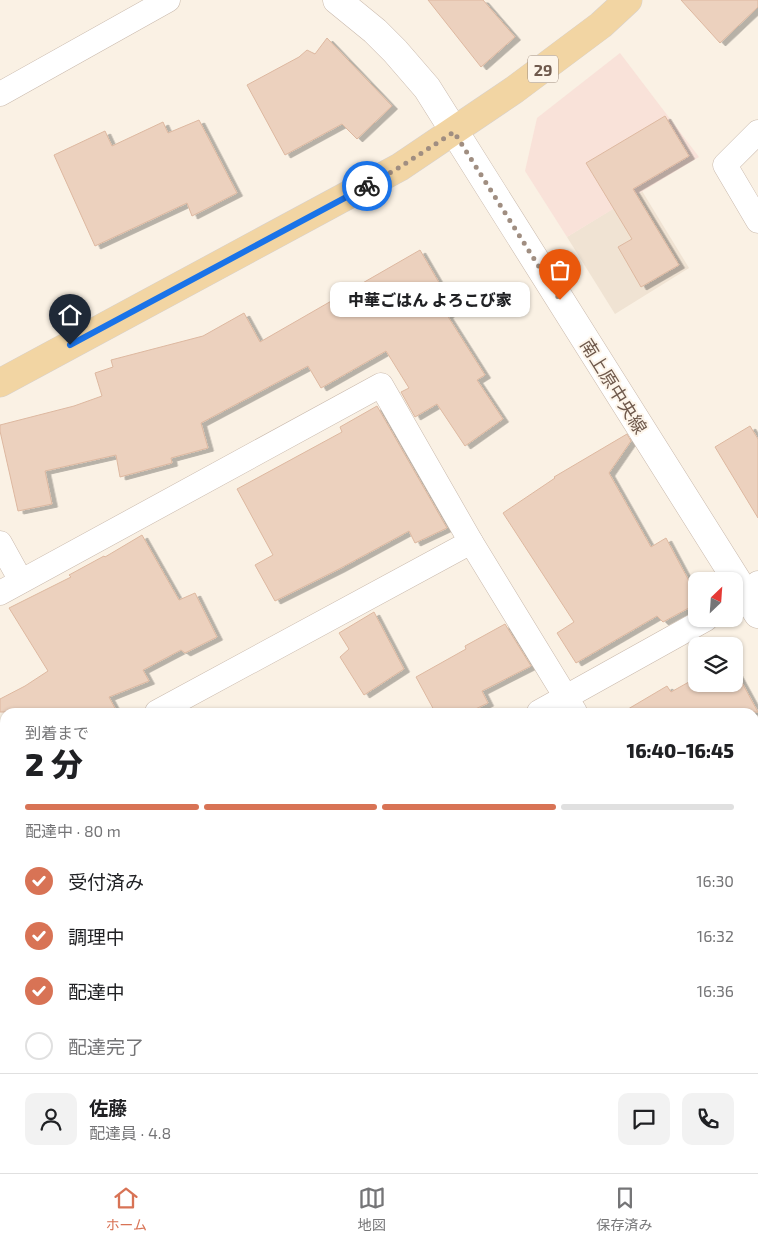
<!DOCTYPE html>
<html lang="ja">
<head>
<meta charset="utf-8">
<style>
	body { margin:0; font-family:"Exo 2","Noto Sans JP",sans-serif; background:#f2f2f2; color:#202124; height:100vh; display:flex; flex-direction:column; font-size:19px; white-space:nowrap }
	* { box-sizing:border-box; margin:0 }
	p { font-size:16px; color:#757577 }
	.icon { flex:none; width:28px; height:28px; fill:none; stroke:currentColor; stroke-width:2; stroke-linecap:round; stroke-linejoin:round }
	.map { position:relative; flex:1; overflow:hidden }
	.panel { position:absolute; left:0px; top:708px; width:759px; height:466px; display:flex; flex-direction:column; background:#fff; border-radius:15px 15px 0 0; box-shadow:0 1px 4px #0004 }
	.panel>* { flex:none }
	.needle { width:32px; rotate:25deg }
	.tools { position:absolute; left:688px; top:572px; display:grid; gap:10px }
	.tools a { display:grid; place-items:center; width:55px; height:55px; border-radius:10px; background:#fff; box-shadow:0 1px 4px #0004; font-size:25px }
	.pin { position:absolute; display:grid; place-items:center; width:42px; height:42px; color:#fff; margin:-51px -21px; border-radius:50% 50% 50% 0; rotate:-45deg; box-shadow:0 0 5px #0007 }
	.pin .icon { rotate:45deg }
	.courier { position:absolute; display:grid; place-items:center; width:50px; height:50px; margin:-25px; border:4px solid #1a73e8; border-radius:50%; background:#fff; color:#222; box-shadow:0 1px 6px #0007 }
	.bubble { position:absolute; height:35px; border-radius:10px; background:#fff; box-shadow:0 1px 4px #0004; font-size:16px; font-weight:800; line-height:35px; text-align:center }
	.summary em { font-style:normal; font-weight:800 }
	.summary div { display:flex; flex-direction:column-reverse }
	.summary { display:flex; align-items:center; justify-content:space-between; height:85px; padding:0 25px }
	h1 { font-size:32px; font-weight:800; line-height:38px }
	.bar { display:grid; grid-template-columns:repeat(4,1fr); gap:8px 5px; align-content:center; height:60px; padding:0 25px }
	.bar i { height:6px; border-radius:4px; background:#e0e0e0 }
	.bar .current { background:#d87355 }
	.bar p { grid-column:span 4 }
	.line { display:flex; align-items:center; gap:12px; padding:0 25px; border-top:1px solid #e0e0e0 }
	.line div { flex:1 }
	.round { display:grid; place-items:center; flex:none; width:52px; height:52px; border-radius:10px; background:#f2f2f2 }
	ol { padding:0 25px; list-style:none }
	li { display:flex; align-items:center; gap:15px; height:55px }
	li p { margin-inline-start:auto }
	li .icon { padding:5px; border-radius:50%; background:#d87355; color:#fff; stroke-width:4 }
	li:last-child { color:#757577 }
	li i { width:28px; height:28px; border:2px solid #e0e0e0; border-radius:50% }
	.tabs { display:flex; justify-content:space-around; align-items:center; height:70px; border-top:1px solid #e0e0e0; background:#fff; font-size:14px; color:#757577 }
	.tabs a { display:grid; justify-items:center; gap:2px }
	.tabs .current { color:#d87355 }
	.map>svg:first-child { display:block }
</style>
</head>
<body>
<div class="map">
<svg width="758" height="1173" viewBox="0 0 758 1173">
	<defs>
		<filter id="shadow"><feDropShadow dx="5.5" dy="3" stdDeviation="0" flood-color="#0004"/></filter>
	</defs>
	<rect width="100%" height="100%" fill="#faf1e4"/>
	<path fill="#f0e3d3" d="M642,191L689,268L615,314L567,237Z"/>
	<path fill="#f9e2d9" d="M620,53L699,157L567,237L525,171L537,118Z"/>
	<g fill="#ecd1be" stroke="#ddb8a0" filter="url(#shadow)">
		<path d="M428,0H483L515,37L481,67Z"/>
		<path d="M681,0H758V7L720,43Z"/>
		<path d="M327,38L392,106L357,139L342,124L285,155L247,85L299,57L307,50L315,54Z"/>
		<path d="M665,116L689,156L633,189L679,265L641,287L618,247L632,239L586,163Z"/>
		<path d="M199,120L237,193L192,216L187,203L95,246L54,155L105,131L112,146L163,122L168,133Z"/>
		<path d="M420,250L455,310L447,315L485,375L477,380L503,419L465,446L437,404L415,417L401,392L409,388L386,351L321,388L308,366L201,423L208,448L171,458L172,463L120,477L116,455L45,471L52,504L18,511L0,431V425L74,406L102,396L95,373L113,367L111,360L203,336L244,313L260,342Z"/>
		<path d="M377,406L447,528L415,543L409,531L339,569L275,601L255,565L273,555L237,489L342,432L340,427Z"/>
		<path d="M750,426L758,439V518L715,447Z"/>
		<path d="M627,434L631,441L609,473L651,547L666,538L696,594V604L663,622L657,616L576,663L557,633L574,622L503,513L555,478L554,477Z"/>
		<path d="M142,535L179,600L195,593L217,637L185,653L181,650L143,670L149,681L109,697L117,712H0V699L25,686L48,671L9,608L71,577L69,575L104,556L105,557Z"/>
		<path d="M374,612L404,669L364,695L340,657L349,649L339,633Z"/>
		<path d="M505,624L531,666L482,691L488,703L469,712H435L416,677L466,649L465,646Z"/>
		<path d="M734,668L758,712H623L667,686L671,692L696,678V684H734Z"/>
	</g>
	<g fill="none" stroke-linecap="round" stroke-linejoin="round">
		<defs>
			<g id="minor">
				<path d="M0,94L168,0"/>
				<path d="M758,132L725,165L758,221"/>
				<path d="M0,543L21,581"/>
				<path d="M0,593L381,385L471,542"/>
				<path d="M734,603L746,595L758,583"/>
				<path d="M157,712L471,542L575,712"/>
				<path d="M539,712L706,619"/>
				<path d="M0,798L5,795"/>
				<path d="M754,969L758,968"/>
				<path d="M0,1006L5,1003"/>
			</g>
			<path id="tertiary" d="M337,0L375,31L395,51L427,88L758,614"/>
			<path id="primary" d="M0,383L400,167L514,90L601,25L628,0"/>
		</defs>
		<use href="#minor" stroke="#c9b9ac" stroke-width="25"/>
		<use href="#tertiary" stroke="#c9b9ac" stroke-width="29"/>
		<use href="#primary" stroke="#d7d1cd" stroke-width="29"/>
		<use href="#minor" stroke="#fff" stroke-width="24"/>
		<use href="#tertiary" stroke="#fff" stroke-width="28"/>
		<use href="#primary" stroke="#f2d5a3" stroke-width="28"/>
	</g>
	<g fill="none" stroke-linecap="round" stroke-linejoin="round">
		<path stroke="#a08e81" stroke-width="5" stroke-dasharray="0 9" d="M367,186L400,167L454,132L560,300"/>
		<path stroke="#1a73e8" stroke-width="6" d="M70,345L367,186"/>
	</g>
	<g text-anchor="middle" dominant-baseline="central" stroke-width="4" stroke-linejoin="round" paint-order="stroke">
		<rect fill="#fdf5ea" stroke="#9a887b" stroke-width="1" x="528" y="55.5" width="30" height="27" rx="4"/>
		<g font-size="16" font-weight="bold" fill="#6f594c">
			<text x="543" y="69">29</text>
		</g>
		<g font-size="18" fill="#6f594c" stroke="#fdf5ea">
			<text transform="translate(614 386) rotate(58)">南上原中央線</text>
		</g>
	</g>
</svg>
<div class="tools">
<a><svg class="needle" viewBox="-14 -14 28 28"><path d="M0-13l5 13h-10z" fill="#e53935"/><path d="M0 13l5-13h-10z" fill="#757577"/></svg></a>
<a><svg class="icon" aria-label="layers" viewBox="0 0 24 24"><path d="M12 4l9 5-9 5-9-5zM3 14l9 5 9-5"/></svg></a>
</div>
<div class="pin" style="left:560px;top:300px;background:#ea580c"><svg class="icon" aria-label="bag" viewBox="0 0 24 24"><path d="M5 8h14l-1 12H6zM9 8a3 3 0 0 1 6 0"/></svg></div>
<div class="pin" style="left:70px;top:345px;background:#1f2937"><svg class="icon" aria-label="home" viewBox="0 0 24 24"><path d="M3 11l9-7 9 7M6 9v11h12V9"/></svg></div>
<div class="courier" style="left:367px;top:186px"><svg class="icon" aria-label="bike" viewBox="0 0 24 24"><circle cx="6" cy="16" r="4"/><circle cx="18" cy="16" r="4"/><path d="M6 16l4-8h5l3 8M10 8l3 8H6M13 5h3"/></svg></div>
<div class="bubble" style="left:330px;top:282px;width:200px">中華ごはん よろこび家</div>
<section class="panel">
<div class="summary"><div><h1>2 分</h1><p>到着まで</p></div><em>16:40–16:45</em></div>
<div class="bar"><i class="current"></i><i class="current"></i><i class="current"></i><i></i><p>配達中 · 80 m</p></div>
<ol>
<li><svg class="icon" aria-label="check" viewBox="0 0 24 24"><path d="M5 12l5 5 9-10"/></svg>受付済み<p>16:30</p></li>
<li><svg class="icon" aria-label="check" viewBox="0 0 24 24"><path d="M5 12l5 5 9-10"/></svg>調理中<p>16:32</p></li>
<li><svg class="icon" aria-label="check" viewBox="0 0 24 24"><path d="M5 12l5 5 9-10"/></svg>配達中<p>16:36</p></li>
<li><i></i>配達完了</li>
</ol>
<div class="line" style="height:90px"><a class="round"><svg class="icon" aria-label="person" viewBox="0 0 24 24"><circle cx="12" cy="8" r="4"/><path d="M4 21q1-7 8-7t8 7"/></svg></a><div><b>佐藤</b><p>配達員 · 4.8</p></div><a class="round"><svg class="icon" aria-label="chat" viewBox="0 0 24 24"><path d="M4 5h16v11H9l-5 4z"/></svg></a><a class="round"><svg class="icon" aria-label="phone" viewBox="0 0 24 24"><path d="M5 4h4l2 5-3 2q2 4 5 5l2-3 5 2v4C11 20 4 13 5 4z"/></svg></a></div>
</section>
</div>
<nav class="tabs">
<a class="current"><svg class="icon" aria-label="home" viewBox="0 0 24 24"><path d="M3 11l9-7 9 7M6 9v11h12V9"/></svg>ホーム</a>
<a><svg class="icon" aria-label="map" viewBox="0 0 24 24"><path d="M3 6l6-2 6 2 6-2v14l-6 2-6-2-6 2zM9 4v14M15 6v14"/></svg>地図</a>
<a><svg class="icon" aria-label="saved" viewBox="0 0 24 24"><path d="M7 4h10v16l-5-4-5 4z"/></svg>保存済み</a>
</nav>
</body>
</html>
